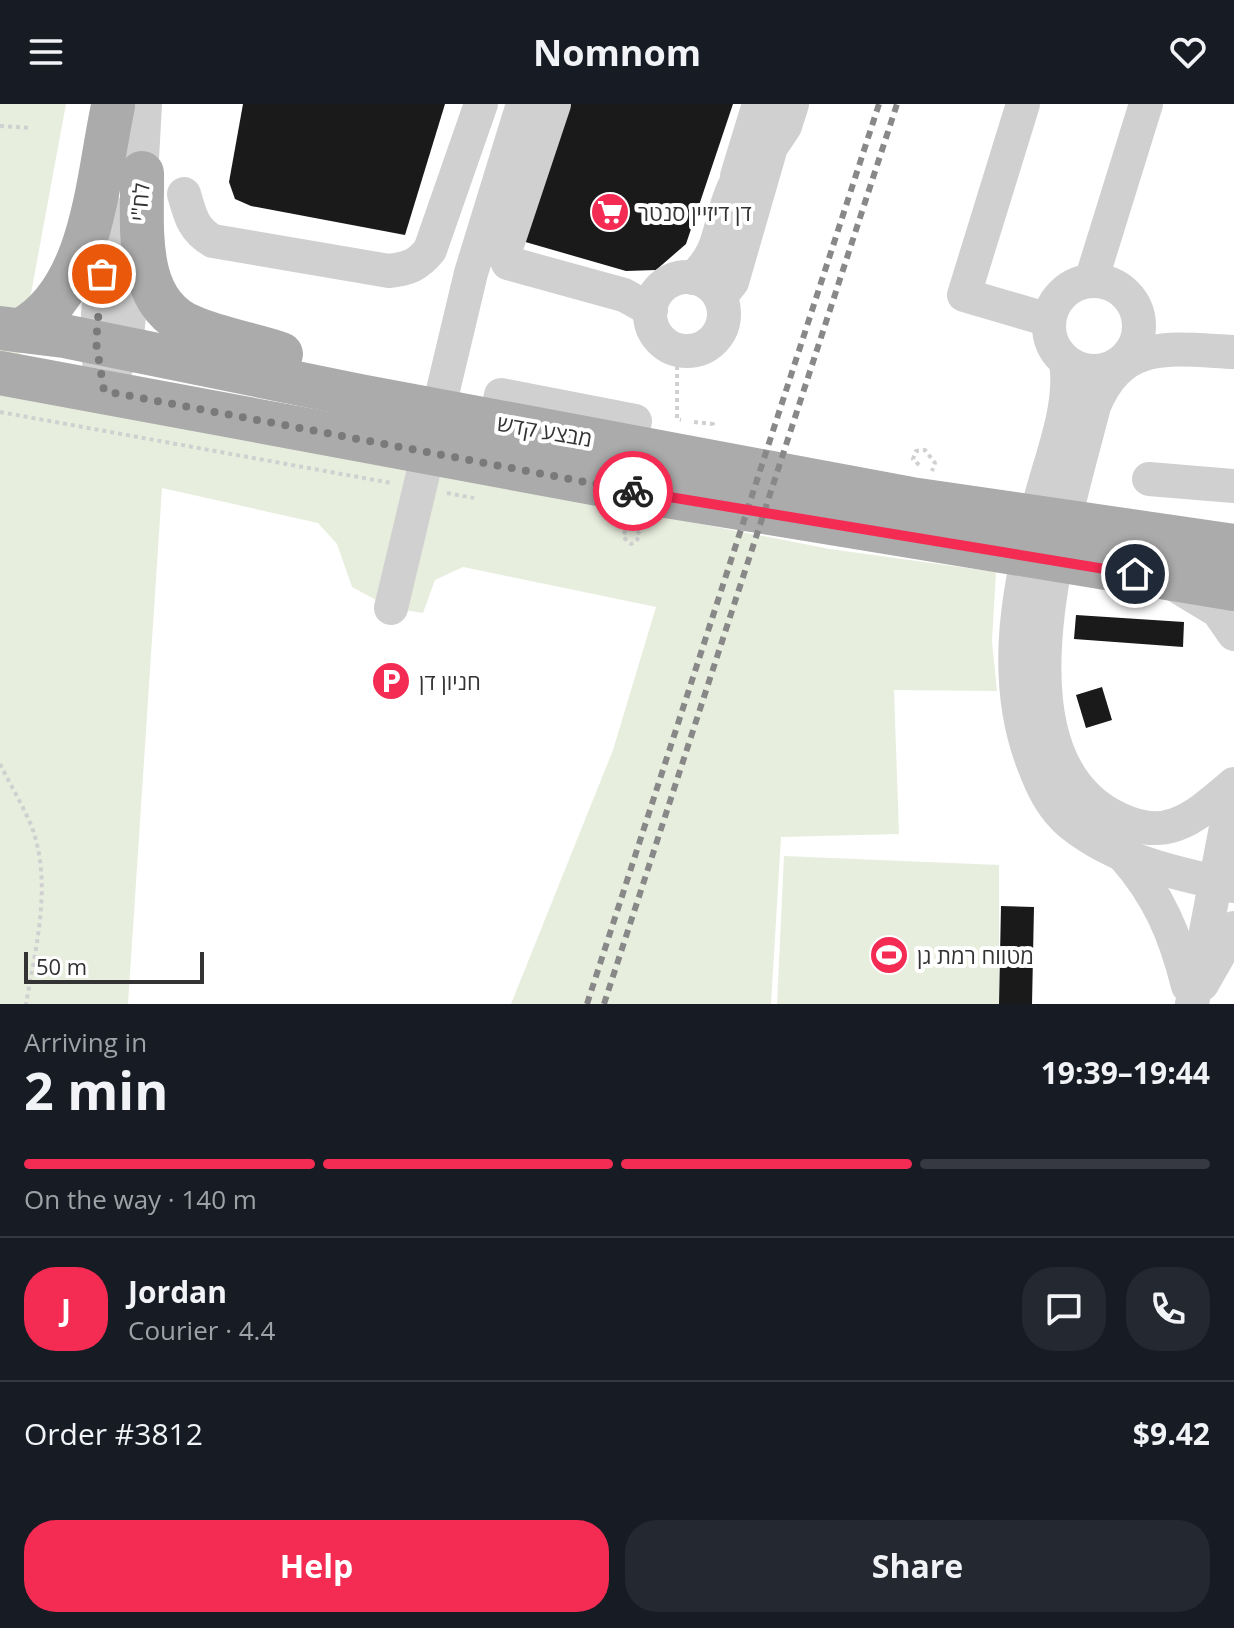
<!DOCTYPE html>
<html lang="en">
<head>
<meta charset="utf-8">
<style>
	body { margin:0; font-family:"Open Sans",Heebo,sans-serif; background:#242831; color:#f1f3f6; height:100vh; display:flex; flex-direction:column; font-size:30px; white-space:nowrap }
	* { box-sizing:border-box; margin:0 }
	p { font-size:26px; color:#9ea1a6 }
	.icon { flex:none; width:44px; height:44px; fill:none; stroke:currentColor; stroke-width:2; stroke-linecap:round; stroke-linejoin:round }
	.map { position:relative; height:900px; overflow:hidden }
	.sheet { display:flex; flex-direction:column; background:#171b24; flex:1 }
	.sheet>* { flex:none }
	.scale { position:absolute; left:24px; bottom:20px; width:180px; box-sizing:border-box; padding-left:8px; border:4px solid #333; border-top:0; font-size:22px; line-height:28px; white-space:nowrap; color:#333; -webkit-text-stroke:6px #fff; paint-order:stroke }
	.pin { position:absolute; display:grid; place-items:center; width:68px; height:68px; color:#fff; margin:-34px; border:4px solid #fff; border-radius:50%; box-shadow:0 2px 8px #0007 }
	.courier { position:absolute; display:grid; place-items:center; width:80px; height:80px; margin:-40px; border:6px solid #f42b53; border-radius:50%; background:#fff; color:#222; box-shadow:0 2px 10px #0007 }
	.overview em { font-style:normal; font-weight:700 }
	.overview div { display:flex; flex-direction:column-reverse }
	.overview { display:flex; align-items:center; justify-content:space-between; height:136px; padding:0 24px }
	h1 { font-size:52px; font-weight:700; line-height:60px }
	.bar { display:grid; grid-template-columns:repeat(4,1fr); gap:12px 8px; align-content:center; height:96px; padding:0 24px }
	.bar i { height:10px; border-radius:6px; background:#363941 }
	.bar .on { background:#f42b53 }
	.bar p { grid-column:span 4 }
	.line { display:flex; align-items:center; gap:20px; padding:0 24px; border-top:2px solid #363941 }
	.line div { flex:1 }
	.round { display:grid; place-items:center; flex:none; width:84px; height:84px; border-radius:32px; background:#242831 }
	.action { display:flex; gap:16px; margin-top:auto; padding:16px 24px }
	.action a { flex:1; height:92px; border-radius:32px; background:#f42b53; color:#fff; font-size:32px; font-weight:700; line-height:92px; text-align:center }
	.action a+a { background:#242831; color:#f1f3f6 }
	header { display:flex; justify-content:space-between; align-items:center; height:104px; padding:0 24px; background:#171b24; font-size:36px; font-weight:700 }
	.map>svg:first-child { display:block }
</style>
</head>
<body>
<header><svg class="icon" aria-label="menu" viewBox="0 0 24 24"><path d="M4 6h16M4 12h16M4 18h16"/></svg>Nomnom<svg class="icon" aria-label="heart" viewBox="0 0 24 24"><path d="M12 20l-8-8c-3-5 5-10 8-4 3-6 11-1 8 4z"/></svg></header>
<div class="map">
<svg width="1234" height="900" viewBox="0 0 1234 900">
	<rect width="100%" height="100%" fill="#fff"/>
	<g fill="#e8eede">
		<path d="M0,0H66L13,287L830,445L996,468L992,537L997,587L894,586L899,730L781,733L771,900H511L613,646L656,503L463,463L435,476L423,509L391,504L352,483L337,440L318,419L162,384L128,900H0Z"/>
		<path d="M784,752L999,761V900H777Z"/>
	</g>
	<g fill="#1a1a1a">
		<path d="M243,0H445L405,131L251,102L235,95L229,78Z"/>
		<path d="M559,0H733L686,140L656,166L626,167L515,135Z"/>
		<path d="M1076,511L1184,518L1183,543L1074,535Z"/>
		<path d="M1102,583L1112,616L1086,624L1076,591Z"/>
		<path d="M1001,802L1034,803L1032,900H999Z"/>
	</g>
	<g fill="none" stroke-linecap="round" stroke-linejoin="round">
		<g stroke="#d0d0d0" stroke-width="4" stroke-dasharray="4 4" stroke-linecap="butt">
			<path d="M0,22L30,24"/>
			<path d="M677,246V315L681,316"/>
			<path d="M0,308L391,379"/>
			<path d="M694,318L713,320L712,325"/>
			<path d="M919,361L913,355L916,347L925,346L935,359L932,367"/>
			<path d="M447,389L474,394"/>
			<path d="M628,419L623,433L631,440L636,438L640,430L633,422"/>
			<path d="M0,660C10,680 22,700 31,721C53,778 36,842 26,900"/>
		</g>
		<g stroke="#d0d0d0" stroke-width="34">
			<path d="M554,0L504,150L508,159L624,191L651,206"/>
			<path d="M1023,0L964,191L1049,216"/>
			<path d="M737,72L759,0"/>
			<path d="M184,90C190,111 193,126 213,137L389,167C408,165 418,161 430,146L481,0"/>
			<path d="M140,92L145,0"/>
			<circle cx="687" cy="210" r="37"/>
			<path d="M693,174C725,145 717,119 734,83C741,68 755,56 768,46"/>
			<circle cx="1094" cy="222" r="45"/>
			<path d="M1091,177L1146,0"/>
			<path d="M720,193L732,178L771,43L785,22L792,0"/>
			<path d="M1234,248C1170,245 1122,234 1094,302C1068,407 988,643 1111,711C1165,741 1193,715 1234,680"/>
			<path d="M1066,258C1073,304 1050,356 1039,401C1018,487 1000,578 1035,664C1043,685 1053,705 1071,720C1117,757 1177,770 1234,782"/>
			<path d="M100,263L96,238L106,104"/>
			<path d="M104,287L126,244L135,145"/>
			<path d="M501,291L635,317L625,371L490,344Z"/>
			<path d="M1149,375L1234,382"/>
			<path d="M1175,481L1218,507L1234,530"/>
			<path d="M391,504L471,169L523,0"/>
			<path d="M1124,752C1159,792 1175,830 1188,882"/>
			<path d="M1202,880L1234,824"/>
			<path d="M1192,900L1234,682"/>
		</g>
		<g stroke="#ababab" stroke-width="44">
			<path d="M142,69C143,121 132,199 192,223C220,235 251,240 281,250"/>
			<path d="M0,224L64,232L360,292L911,395L1234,442"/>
			<path d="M21,226C93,187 97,76 113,2"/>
			<path d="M0,269L636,387L1234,485"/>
		</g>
		<g stroke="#888" stroke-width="6" stroke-dasharray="8 6" stroke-linecap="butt">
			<path d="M587,900L879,0"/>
			<path d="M604,900L897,0"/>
		</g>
	</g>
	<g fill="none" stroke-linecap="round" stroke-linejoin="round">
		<path stroke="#7a7a7a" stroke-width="8" stroke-dasharray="0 14.4" d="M102,170L96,238L104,287L633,387"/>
		<path stroke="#f42b53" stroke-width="10" d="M633,387L1135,470"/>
	</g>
	<defs>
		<symbol id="supermarket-disc" viewBox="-11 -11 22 22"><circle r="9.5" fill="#f42b53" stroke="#fff"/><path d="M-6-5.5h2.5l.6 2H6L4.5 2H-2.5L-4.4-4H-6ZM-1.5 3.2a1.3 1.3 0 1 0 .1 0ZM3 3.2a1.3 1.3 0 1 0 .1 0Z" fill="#fff"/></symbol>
		<symbol id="parking-disc" viewBox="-11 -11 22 22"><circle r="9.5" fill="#f42b53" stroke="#fff"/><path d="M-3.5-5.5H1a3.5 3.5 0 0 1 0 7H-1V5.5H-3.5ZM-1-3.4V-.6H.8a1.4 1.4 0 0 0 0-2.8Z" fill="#fff"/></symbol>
		<symbol id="stadium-disc" viewBox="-11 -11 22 22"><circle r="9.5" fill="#f42b53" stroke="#fff"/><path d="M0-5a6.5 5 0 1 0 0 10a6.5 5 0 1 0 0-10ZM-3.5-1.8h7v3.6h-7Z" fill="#fff"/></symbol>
	</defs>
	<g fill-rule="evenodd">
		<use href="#supermarket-disc" x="588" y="86" width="44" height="44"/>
		<use href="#parking-disc" x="369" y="555" width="44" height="44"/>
		<use href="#stadium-disc" x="867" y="829" width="44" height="44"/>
	</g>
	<g text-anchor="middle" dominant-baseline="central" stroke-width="8" stroke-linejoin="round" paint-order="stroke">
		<g font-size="22" fill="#333" stroke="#fff">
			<text transform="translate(139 98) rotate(-85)">לח"י</text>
			<text transform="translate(545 326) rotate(10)">מבצע קדש</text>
		</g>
		<g font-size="22" fill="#333" stroke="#fff" text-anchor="start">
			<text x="638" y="108">דן דיזיין סנטר</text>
			<text x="419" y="577">חניון דן</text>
			<text x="917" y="851">מטווח רמת גן</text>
		</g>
	</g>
</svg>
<div class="scale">50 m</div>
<div class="pin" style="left:102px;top:170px;background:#ea580c"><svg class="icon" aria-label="bag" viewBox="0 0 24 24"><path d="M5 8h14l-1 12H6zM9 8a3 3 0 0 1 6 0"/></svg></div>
<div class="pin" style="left:1135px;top:470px;background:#1f2937"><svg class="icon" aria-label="home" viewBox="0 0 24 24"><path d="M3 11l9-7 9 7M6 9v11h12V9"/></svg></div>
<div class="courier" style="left:633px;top:387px"><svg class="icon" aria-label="bike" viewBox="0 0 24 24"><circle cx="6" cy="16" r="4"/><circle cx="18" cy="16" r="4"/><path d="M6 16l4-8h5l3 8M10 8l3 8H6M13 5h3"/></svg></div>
</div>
<section class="sheet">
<div class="overview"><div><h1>2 min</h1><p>Arriving in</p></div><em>19:39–19:44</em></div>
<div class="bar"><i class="on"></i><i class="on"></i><i class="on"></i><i></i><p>On the way · 140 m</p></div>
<div class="line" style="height:144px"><b class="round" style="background:#f42b53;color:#fff">J</b><div><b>Jordan</b><p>Courier · 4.4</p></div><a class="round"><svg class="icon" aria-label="chat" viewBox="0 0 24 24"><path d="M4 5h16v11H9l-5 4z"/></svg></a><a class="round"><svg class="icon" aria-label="phone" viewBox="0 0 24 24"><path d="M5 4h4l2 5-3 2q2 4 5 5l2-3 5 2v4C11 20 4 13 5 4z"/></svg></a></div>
<div class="line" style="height:104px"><div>Order #3812</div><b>$9.42</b></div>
<div class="action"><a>Help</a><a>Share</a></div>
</section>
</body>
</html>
